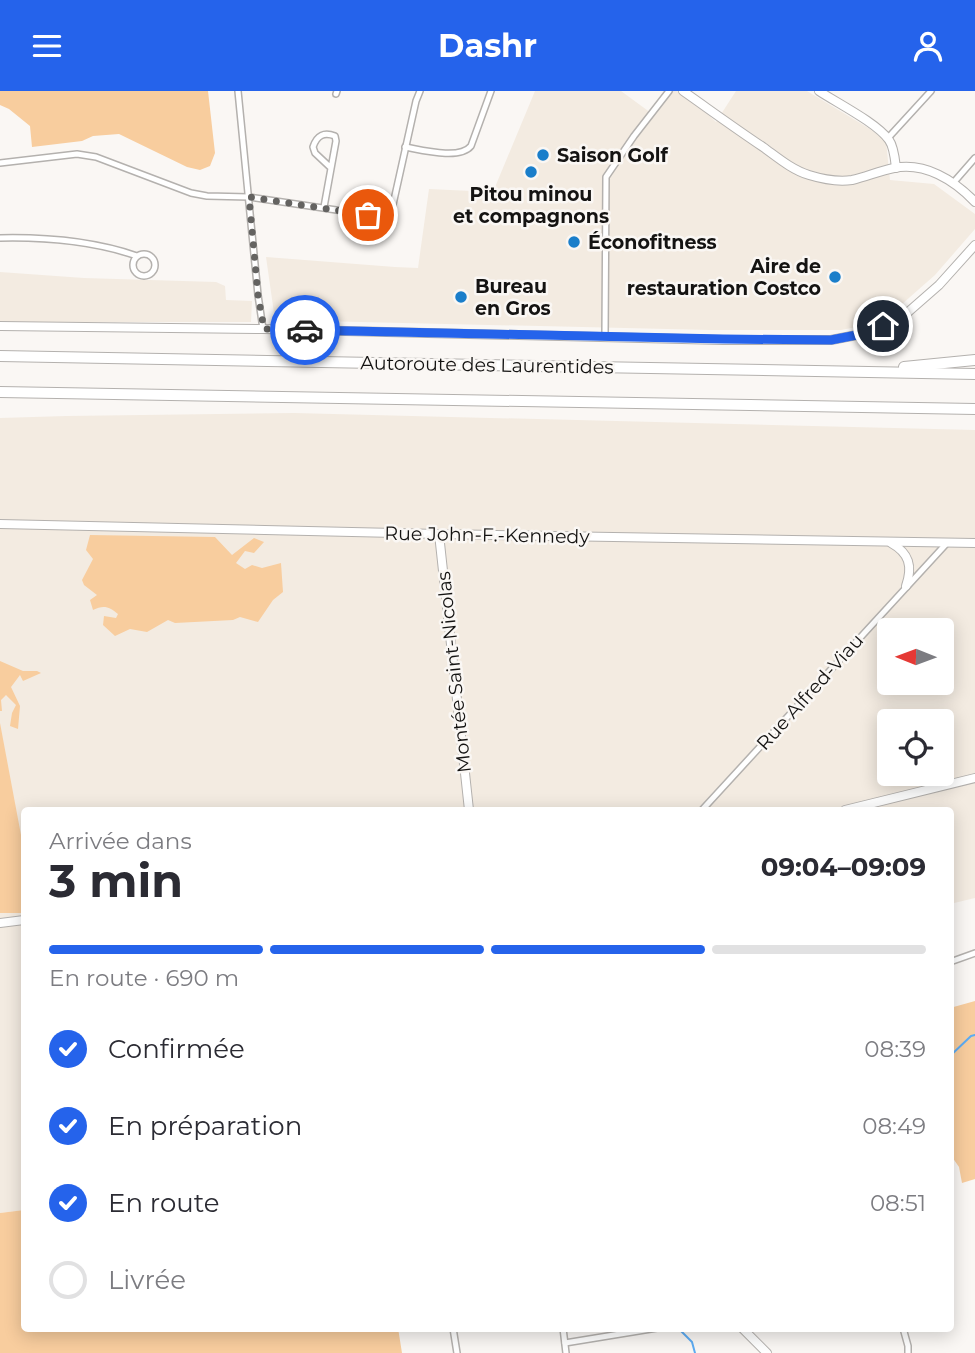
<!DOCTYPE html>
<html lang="fr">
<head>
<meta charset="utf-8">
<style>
	body { margin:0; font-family:Montserrat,sans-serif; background:#f7f7f7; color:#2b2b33; height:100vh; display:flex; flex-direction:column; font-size:26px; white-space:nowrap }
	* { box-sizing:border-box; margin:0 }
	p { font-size:23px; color:#7c7c81 }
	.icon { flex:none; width:38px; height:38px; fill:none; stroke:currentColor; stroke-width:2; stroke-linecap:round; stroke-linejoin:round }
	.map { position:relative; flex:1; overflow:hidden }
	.panel { position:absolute; left:21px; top:716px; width:933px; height:525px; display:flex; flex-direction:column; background:#fff; border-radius:7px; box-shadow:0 4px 18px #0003 }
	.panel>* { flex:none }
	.needle { width:46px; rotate:271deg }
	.tools { position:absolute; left:877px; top:527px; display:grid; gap:14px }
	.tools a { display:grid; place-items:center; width:77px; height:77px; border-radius:7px; background:#fff; box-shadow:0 4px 18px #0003; font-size:35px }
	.pin { position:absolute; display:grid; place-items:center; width:60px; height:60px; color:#fff; margin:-30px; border:4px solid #fff; border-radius:50%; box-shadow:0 2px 7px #0007 }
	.courier { position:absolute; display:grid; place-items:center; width:70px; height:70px; margin:-35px; border:5px solid #2563eb; border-radius:50%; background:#fff; color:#222; box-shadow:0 2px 9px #0007 }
	.headline em { font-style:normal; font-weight:700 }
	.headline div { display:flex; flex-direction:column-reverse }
	.headline { display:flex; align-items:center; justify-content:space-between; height:119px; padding:0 28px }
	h1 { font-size:46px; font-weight:700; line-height:52px }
	.bar { display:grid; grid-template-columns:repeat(4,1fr); gap:10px 7px; align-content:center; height:84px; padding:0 28px }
	.bar i { height:9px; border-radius:5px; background:#e1e1e2 }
	.bar .active { background:#2563eb }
	.bar p { grid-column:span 4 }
	ol { padding:0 28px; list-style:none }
	li { display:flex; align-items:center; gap:21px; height:77px }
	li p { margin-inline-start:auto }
	li .icon { padding:7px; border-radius:50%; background:#2563eb; color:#fff; stroke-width:4 }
	li:last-child { color:#7c7c81 }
	li i { width:38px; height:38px; border:4px solid #e1e1e2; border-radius:50% }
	header { display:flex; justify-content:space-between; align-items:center; height:91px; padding:0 28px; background:#2563eb; color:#fff; font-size:32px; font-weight:700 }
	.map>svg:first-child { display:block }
</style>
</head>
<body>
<header><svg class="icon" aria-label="menu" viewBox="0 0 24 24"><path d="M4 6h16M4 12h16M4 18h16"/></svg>Dashr<svg class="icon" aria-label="person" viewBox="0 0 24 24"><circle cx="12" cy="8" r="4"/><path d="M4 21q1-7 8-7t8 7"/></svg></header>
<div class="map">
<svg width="975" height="1262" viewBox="0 0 975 1262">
	<rect width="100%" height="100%" fill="#faf7f4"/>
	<g fill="#f3ebe1" fill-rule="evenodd">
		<path d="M535,0H621L651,22L667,0H684L716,31L736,0H807L870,38L886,50L890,89L934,93L975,123V138L935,184L893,221L867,234L841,239H710L275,229L266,166L395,176L418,177L429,98L493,101Z"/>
		<path d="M0,181L84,187L216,191L225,195L226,209L252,210L251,231H0Z"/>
		<path d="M294,322L975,339V807L950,813V719H24V1119L0,1122V327L66,325ZM889,539H942V592H889ZM889,630H942V682H889Z"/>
	</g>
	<g fill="#f8cd9e">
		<path d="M0,0H208L215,62L210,75L200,79L187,76L119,43L93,45L82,50L32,56L30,35L9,18L0,14Z"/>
		<path d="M90,444L215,446L232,464L254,447L264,451L254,462L245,460L236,472L245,478L252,474L262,477L281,472L283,501L273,509L258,531L240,526L233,529L175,532L168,529L147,541L130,538L115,545L103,534L104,525L116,527L118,523C109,515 103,514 93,519L90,509L97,504L84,494L82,489L93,468L86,459Z"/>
		<path d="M0,570L23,580H37L41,582L23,590L20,584L11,596L20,615L18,638L10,635L12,622L16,614L6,604L1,609L2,620H0Z"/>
		<path d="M0,632L24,760V822H0Z"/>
		<path d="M975,910V1088L962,1092L959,1076L950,1063V917Z"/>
		<path d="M24,1119V1237H398L402,1262H0V1122Z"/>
	</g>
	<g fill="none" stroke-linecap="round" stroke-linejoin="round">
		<g stroke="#5dacf3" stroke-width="2">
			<path d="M950,965L971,945L975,944"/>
			<path d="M678,1237L692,1251L695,1262"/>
		</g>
		<defs>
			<g id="street">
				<path d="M238,0L258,204L263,238"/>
				<path d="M336,3L337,0"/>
				<path d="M888,47L931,0"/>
				<path d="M405,56C422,59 460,69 471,55L491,0"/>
				<path d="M0,72L77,63L96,66L191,102L207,105L249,106L390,127L416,10L420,0"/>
				<path d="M954,91L975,67"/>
				<path d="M324,116L336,50L335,45C324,41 317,44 313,56L315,62L331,77"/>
				<path d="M0,147C46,146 93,150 137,165"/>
				<circle cx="144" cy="174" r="11"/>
				<path d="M605,245L606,86L634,45L669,0"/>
				<path d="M702,719L947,452"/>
				<path d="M950,871L975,862"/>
				<path d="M453,1237L457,1262"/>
				<path d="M563,1237L566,1262"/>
				<path d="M903,1237L908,1255V1262"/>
				<path d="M565,1252L657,1237"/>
			</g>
			<g id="secondary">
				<path d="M683,0C710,19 736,38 763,56C777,66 792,79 809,84C822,88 838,91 852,89C866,86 879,80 894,77C925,71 954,89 975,111"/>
				<path d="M819,0C837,12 877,32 889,49C894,56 895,68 896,77"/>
				<path d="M0,235L263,238L723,249H831L867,242L899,229L939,194L975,154"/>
				<path d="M0,433L439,443L975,452"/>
				<path d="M439,443L469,719"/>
				<path d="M891,452C909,462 913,475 906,495"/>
				<path d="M845,719L975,687"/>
				<path d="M0,832L24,829"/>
				<path d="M742,1237L767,1262"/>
			</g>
			<g id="highway">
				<path d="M0,265L975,283"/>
				<path d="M904,276L975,269"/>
				<path d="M0,301L975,318"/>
			</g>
		</defs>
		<use href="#street" stroke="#b4b1ae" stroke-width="8"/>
		<use href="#secondary" stroke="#b4b1ae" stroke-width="10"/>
		<use href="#highway" stroke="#b4b1ae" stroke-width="12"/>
		<use href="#street" stroke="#fff" stroke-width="5"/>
		<use href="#secondary" stroke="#fff" stroke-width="8"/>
		<use href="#highway" stroke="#fff" stroke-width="10"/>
	</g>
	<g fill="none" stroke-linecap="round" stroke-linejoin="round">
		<path stroke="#646361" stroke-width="7" stroke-dasharray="0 12.6" d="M305,239L264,238L258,204L249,106L368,124"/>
		<path stroke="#2563eb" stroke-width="9" d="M305,239L723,248L831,249L867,242L883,235"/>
	</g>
	<g fill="#1a7eca" stroke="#faf7f4" stroke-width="2.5">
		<circle cx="543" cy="64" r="7"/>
		<circle cx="531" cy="81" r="7"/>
		<circle cx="574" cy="151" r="7"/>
		<circle cx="835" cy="186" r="7"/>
		<circle cx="461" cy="206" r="7"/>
	</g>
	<g text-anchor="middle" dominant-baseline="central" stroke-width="5" stroke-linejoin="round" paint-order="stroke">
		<g font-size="19" font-weight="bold" fill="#141312" stroke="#faf7f4" text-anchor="start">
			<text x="557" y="64">Saison Golf</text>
			<text x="531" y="103" text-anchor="middle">Pitou minou<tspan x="531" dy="22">et compagnons</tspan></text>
			<text x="588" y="151">Éconofitness</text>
			<text x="821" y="175" text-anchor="end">Aire de<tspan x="821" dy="22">restauration Costco</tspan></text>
			<text x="475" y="195">Bureau<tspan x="475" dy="22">en Gros</tspan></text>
		</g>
		<g font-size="19" fill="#141312" stroke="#faf7f4">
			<text transform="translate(487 274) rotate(1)">Autoroute des Laurentides</text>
			<text transform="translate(487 444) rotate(1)">Rue John-F.-Kennedy</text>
			<text transform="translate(454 581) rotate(-96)">Montée Saint-Nicolas</text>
			<text transform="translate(810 601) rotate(-48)">Rue Alfred-Viau</text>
		</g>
	</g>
</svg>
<div class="tools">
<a><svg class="needle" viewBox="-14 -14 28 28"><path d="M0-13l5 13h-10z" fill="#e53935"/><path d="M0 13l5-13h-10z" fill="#7c7c81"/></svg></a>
<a><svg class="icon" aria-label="locate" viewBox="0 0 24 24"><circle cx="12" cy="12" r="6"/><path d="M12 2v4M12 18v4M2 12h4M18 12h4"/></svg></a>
</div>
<div class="pin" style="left:368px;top:124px;background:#ea580c"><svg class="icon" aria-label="bag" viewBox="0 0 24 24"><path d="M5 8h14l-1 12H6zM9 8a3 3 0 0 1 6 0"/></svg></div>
<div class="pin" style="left:883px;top:235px;background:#1f2937"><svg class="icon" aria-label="home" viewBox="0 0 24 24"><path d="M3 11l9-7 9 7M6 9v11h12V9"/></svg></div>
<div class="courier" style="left:305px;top:239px"><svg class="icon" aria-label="car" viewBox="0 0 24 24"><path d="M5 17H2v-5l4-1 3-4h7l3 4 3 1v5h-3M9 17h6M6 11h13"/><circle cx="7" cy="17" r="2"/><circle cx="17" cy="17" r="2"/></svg></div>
<section class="panel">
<div class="headline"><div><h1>3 min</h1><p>Arrivée dans</p></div><em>09:04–09:09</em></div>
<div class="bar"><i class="active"></i><i class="active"></i><i class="active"></i><i></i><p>En route · 690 m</p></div>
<ol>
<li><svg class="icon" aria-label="check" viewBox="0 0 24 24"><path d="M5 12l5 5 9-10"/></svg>Confirmée<p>08:39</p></li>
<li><svg class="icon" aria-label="check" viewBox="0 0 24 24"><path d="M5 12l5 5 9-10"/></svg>En préparation<p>08:49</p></li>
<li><svg class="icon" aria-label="check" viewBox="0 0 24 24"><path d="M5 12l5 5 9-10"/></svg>En route<p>08:51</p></li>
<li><i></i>Livrée</li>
</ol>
</section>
</div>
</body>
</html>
